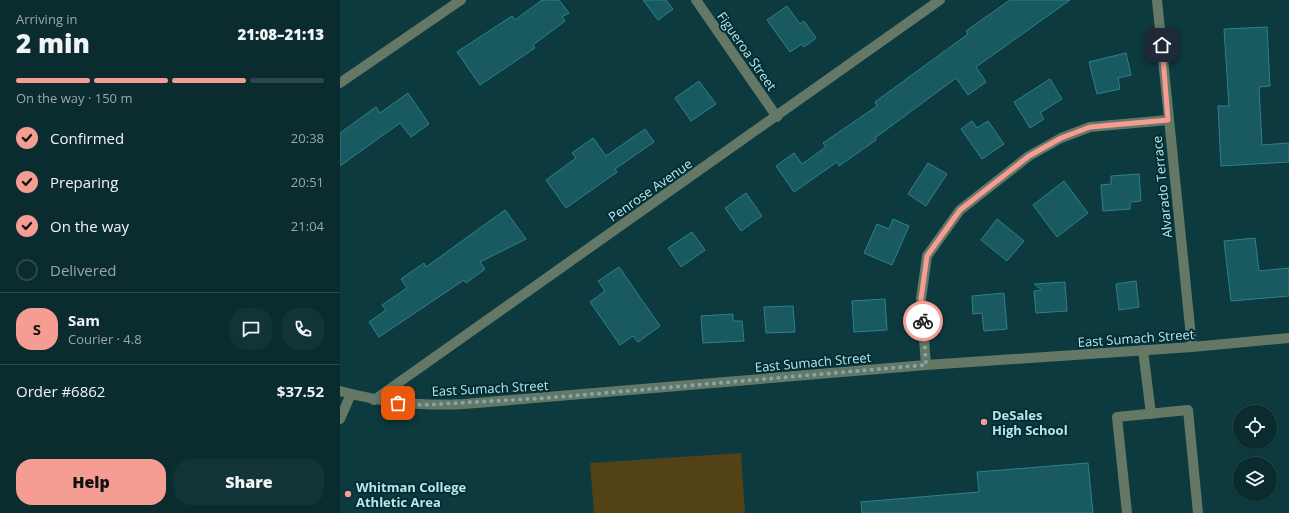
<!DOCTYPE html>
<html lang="en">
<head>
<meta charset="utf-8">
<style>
	body { margin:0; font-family:"Open Sans",sans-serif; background:#133437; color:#f1f3f6; height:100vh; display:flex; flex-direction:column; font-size:15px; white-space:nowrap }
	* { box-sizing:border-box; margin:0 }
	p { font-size:13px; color:#99a7aa }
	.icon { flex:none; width:22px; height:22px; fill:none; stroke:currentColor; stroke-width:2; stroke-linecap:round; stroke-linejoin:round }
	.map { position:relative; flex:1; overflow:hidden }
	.details { display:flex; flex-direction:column; background:#0a2c2f; width:340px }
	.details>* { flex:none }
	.buttons { position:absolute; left:893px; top:405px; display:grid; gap:8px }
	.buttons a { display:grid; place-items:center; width:44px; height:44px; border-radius:50%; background:#0a2c2f; box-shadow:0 1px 3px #0004,0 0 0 1px #2a484b; font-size:20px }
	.pin { position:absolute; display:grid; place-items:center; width:34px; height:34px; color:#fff; margin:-17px; border-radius:8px; box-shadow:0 2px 6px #0006 }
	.courier { position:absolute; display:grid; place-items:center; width:40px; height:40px; margin:-20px; border:3px solid #f59c93; border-radius:50%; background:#fff; color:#222; box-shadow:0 1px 5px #0007 }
	.overview em { font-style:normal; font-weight:800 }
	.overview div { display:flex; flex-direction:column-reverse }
	.overview { display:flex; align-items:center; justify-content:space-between; height:68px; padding:0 16px }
	h1 { font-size:26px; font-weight:800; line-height:30px }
	.bar { display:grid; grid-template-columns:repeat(4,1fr); gap:6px 4px; align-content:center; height:48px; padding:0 16px }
	.bar i { height:5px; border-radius:3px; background:#2a484b }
	.bar .selected { background:#f59c93 }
	.bar p { grid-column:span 4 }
	.line { display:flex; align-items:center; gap:10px; padding:0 16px; border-top:1px solid #2a484b }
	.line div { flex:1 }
	.round { display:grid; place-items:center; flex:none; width:42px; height:42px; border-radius:16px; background:#133437 }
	ol { padding:0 16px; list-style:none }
	li { display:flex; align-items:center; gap:12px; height:44px }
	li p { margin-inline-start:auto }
	li .icon { padding:4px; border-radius:50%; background:#f59c93; color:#111; stroke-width:4 }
	li:last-child { color:#99a7aa }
	li i { width:22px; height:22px; border:2px solid #2a484b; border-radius:50% }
	.cta { display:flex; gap:8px; margin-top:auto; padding:8px 16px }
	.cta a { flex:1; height:46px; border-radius:16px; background:#f59c93; color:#111; font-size:16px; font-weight:800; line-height:46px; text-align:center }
	.cta a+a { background:#133437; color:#f1f3f6 }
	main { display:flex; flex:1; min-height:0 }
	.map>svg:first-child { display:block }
</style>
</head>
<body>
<main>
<section class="details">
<div class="overview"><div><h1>2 min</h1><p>Arriving in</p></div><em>21:08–21:13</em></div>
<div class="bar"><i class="selected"></i><i class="selected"></i><i class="selected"></i><i></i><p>On the way · 150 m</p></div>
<ol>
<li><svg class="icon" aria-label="check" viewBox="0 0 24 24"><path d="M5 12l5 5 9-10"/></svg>Confirmed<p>20:38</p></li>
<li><svg class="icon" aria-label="check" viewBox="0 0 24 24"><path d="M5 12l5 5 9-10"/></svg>Preparing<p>20:51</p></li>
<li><svg class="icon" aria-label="check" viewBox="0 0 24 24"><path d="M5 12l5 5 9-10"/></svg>On the way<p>21:04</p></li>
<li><i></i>Delivered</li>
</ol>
<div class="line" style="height:72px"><b class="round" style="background:#f59c93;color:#111">S</b><div><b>Sam</b><p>Courier · 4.8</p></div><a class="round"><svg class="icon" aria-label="chat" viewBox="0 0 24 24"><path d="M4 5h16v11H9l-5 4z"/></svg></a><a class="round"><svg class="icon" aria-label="phone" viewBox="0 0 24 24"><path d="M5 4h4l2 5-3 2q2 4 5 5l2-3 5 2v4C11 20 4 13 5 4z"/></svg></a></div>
<div class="line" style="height:52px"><div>Order #6862</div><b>$37.52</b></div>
<div class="cta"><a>Help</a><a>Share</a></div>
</section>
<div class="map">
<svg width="949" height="513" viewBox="0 0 949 513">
	<rect width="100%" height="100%" fill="#0d3a3f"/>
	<path fill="#544217" d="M401,453L405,513H254L250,463Z"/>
	<g fill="#195960" stroke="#2e818b">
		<path d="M202,0H219L229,13L222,17L225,21L193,45L195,48L140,85L117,52L172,16L175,20Z"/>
		<path d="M303,0H326L333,9L318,20Z"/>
		<path d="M670,0H730L636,67L646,82L628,95L616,78L535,138L536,140L499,166L497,162L454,192L436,166L454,153L462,164L486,147L483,143L537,106L535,102L628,34L626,31Z"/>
		<path d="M447,6L460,24L464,21L476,38L464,47L462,44L450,52L427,20Z"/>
		<path d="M927,27L930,86L919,87L922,145L949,143V162L881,166L878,106H889L884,29Z"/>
		<path d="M786,53L791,75L778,78L780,89L757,94L749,62Z"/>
		<path d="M710,79L722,99L700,113L704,119L690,128L674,102Z"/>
		<path d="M359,81L376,104L351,121L335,98Z"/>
		<path d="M68,93L89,124L71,137L60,123L0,166V133L36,107L40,113Z"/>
		<path d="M632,121L637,128L648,121L664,144L642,159L621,129Z"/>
		<path d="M305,129L314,142L275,169L277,172L226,208L206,180L236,158L232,153L253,138L266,156Z"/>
		<path d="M588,163L607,174L586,206L568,194Z"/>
		<path d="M799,174L801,201L790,202V209L763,211L761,185L771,184V176Z"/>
		<path d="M724,181L748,213L717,237L693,205Z"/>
		<path d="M406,193L422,216L401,231L385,208Z"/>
		<path d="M165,210L186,239L140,262L145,269L126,283L124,280L39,337L29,322L46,310L42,305L67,288L61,279L84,263L86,267Z"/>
		<path d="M553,219L569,226L552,265L524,253L537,224L549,229Z"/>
		<path d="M657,219L684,241L667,261L641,240Z"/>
		<path d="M352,232L365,250L341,267L328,248Z"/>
		<path d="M915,238L919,271L949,268V296L891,301L884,241Z"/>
		<path d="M279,267L320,326L298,342L293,336L280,345L250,302L265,291L258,281Z"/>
		<path d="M796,281L799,307L779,310L776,284Z"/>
		<path d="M725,282L727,311L696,313L694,291L702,290L694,284Z"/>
		<path d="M664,293L667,329L644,331L642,313L633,314L632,296Z"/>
		<path d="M545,299L547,330L514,332L512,301Z"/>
		<path d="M453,306L455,332L426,333L424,307Z"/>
		<path d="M393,314V321H402L404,341L363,343L361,316Z"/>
		<path d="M748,463L753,513H522L521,502L639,492L637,472Z"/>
	</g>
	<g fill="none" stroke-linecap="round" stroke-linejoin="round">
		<g stroke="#657866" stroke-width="10">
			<path d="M356,0L437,117"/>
			<path d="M817,0L852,347"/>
			<path d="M0,83L121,0"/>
			<path d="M803,350L811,414"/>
			<path d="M586,365L581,299L587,256L620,210L689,156L721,138L750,127L828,120"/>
			<path d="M0,391C45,403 78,406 124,404L586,365L852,347L949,338"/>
			<path d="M34,400L600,0"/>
			<path d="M0,419L11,394"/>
			<path d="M787,513L777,417L848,410L858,513"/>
		</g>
	</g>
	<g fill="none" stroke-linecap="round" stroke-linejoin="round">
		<path stroke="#80a8ae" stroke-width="4" stroke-dasharray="0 7.2" d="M58,403L83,405L206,398L586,365L583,321"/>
		<path stroke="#f59c93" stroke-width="5" d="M583,321L581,299L587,256L620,210L689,156L721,138L750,127L828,120L822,45"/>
	</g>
	<g fill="#f59c93" stroke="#002f35" stroke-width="1.5">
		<circle cx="644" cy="422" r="4"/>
		<circle cx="8" cy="494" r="4"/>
	</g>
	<g text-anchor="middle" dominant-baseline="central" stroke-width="4" stroke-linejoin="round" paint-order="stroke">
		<g font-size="13" fill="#bee4e9" stroke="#002f35">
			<text transform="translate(407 51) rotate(55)">Figueroa Street</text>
			<text transform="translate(822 187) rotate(-96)">Alvarado Terrace</text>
			<text transform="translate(310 190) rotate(-35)">Penrose Avenue</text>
			<text transform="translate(796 338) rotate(-4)">East Sumach Street</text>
			<text transform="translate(473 362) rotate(-5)">East Sumach Street</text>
			<text transform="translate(150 388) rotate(-3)">East Sumach Street</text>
		</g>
		<g font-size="13" font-weight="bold" fill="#bee4e9" stroke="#002f35" text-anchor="start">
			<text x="652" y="415">DeSales<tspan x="652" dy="15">High School</tspan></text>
			<text x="16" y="487">Whitman College<tspan x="16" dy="15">Athletic Area</tspan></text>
		</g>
	</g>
</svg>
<div class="buttons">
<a><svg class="icon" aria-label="locate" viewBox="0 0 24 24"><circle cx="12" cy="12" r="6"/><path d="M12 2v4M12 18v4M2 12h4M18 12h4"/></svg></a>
<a><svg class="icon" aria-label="layers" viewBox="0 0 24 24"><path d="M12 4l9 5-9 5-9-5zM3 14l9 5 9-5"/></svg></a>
</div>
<div class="pin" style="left:58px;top:403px;background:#ea580c"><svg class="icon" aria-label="bag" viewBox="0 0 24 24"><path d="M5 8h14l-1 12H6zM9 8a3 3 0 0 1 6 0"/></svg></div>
<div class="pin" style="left:822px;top:45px;background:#1f2937"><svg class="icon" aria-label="home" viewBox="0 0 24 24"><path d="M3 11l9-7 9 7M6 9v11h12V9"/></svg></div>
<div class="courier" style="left:583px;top:321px"><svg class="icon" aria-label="bike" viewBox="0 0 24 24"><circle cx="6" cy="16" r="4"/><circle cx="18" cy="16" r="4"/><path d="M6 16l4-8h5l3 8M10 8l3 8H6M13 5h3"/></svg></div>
</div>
</main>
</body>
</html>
